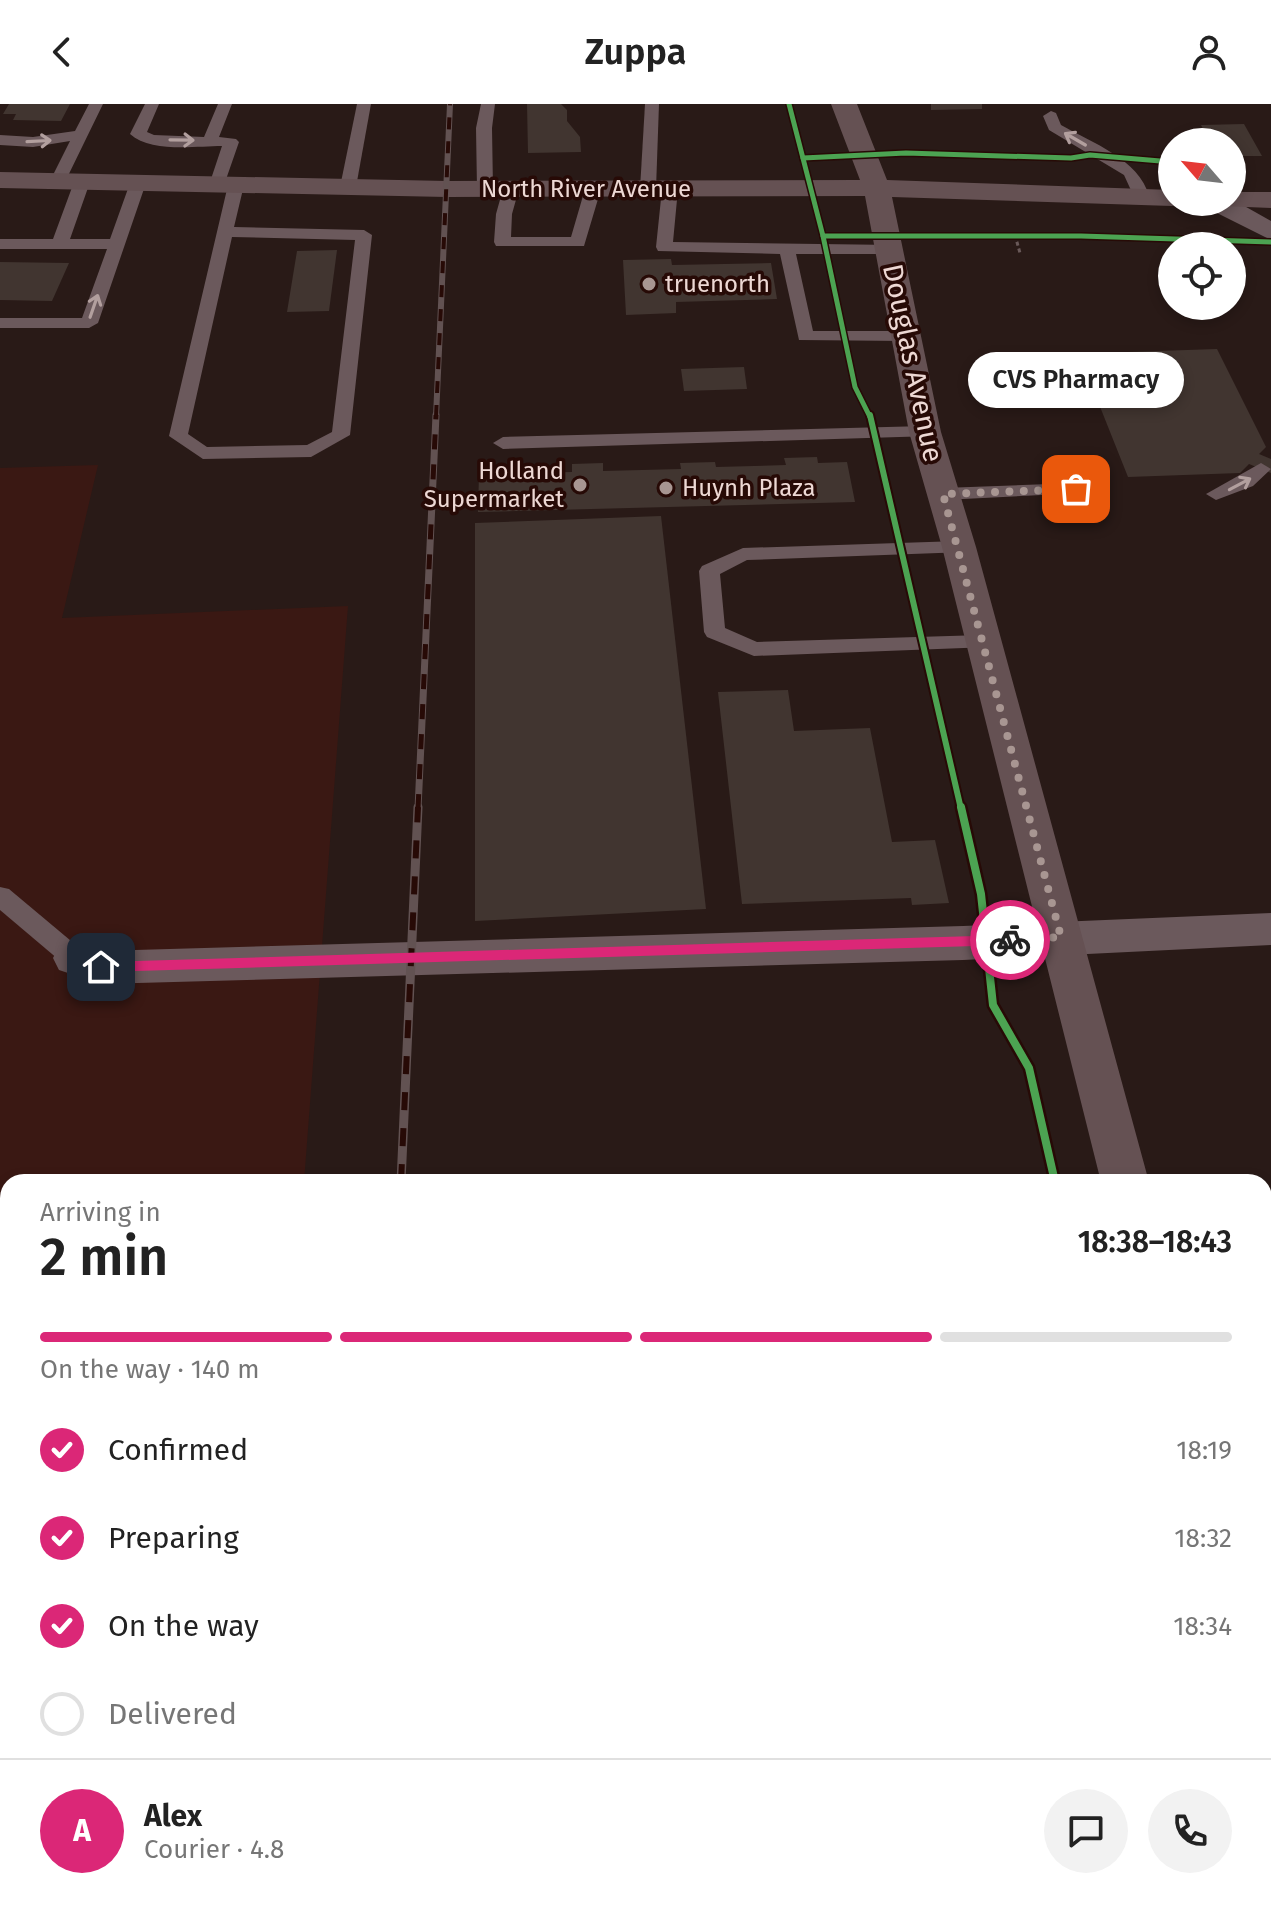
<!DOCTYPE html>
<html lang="en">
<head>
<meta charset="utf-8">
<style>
	body { margin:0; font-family:"Fira Sans",sans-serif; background:#f2f2f2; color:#222; height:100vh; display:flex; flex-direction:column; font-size:30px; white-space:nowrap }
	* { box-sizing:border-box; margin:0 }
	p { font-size:26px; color:#767676 }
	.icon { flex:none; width:44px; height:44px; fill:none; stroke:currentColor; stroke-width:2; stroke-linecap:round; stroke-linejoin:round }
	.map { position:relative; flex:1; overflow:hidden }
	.side { position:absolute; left:0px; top:1070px; width:1272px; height:744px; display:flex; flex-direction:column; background:#fff; border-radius:24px 24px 0 0; box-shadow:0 4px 12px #0003 }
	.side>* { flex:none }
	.needle { width:52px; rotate:298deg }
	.fabs { position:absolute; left:1158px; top:24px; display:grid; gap:16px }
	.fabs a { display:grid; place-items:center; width:88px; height:88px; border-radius:50%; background:#fff; box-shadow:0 4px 12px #0003; font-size:40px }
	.pin { position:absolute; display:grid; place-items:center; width:68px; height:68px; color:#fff; margin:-34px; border-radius:16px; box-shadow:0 4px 12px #0006 }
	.courier { position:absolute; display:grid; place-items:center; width:80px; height:80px; margin:-40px; border:6px solid #db2777; border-radius:50%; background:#fff; color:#222; box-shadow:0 2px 10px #0007 }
	.bubble { position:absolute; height:56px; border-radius:28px; background:#fff; box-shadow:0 4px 12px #0003; font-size:26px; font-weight:600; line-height:56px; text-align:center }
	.headline em { font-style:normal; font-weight:600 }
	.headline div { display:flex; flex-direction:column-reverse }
	.headline { display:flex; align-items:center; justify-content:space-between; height:136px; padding:0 40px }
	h1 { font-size:52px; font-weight:600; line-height:60px }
	.bar { display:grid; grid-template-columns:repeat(4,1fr); gap:12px 8px; align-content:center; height:96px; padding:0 40px }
	.bar i { height:10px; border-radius:6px; background:#e0e0e0 }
	.bar .active { background:#db2777 }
	.bar p { grid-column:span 4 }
	.line { display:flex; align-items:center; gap:20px; padding:0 40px; border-top:2px solid #e0e0e0 }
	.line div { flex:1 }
	.round { display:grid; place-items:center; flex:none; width:84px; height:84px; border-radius:42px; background:#f2f2f2 }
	ol { padding:0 40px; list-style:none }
	li { display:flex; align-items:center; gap:24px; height:88px }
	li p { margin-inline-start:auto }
	li .icon { padding:8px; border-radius:50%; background:#db2777; color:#fff; stroke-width:4 }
	li:last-child { color:#767676 }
	li i { width:44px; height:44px; border:4px solid #e0e0e0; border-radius:50% }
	header { display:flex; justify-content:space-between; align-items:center; height:104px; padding:0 40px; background:#fff; font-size:36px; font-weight:600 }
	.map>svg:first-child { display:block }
</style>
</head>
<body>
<header><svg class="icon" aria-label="back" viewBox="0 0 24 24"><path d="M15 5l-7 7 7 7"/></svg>Zuppa<svg class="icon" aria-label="person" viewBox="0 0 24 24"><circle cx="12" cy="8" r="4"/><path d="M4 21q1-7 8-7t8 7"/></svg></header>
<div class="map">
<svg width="1271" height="1814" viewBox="0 0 1271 1814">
	<rect width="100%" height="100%" fill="#291a17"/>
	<path fill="#3a1813" d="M98,361L62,514L348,502L304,1078H8V1806H248V1814H0V364Z"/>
	<g fill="#413530">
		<path d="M9,0H70L61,17L13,16L16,10H3Z"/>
		<path d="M527,0H561L567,6V17L580,33L581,48L528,49Z"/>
		<path d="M931,0H982V5L931,6Z"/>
		<path d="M1244,20L1262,52H1232V38H1210L1201,21Z"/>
		<path d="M337,146L329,207L287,208L297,147Z"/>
		<path d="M671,155L672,161L771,159L777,195L676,198V209L626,211L623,156Z"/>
		<path d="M0,158L69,159L52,197L0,196Z"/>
		<path d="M1217,245L1266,343L1259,350L1271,355V369L1249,360L1240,369L1128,373L1083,260L1097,249Z"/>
		<path d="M744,263L747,285L684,287L681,265Z"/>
		<path d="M817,353L818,359L847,358L855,398L478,408L479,370L572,368V360L603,359V367L681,365L680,359L715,358L716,363L786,361L784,354Z"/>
		<path d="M661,412L706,805L475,817V419Z"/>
		<path d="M788,586L794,627L870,624L892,738L935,736L949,799L912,801L911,794L742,800L718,588Z"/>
	</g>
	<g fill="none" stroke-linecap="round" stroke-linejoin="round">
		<path stroke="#695959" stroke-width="3" stroke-dasharray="4 3" stroke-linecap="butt" d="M1015,131L1020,149"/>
		<g fill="#6b595c" fill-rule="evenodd">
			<path d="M89,0H103L64,80L58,82L50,77L70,37L33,43L0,41V31L33,33L75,27Z"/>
			<path d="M145,0H159L147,28L154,31L204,33L218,0H232L219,33L236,35L239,38L223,84L217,86L209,81L222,42C195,42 151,49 130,30Z"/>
			<path d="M357,0H371L356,83L348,88L340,83Z"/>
			<path d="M481,0H495L492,24L493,85L485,90L477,85L476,24Z"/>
			<path d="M645,0H659L656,85L648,90L640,85Z"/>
			<path d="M1051,7L1056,9L1061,21C1092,39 1139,55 1149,92L1147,95H1135L1124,71L1049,26L1043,12Z"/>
			<path d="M82,73L90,78L70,135H110L130,79L138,74L146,79L98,219L89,224H0V214H82L107,145H0V135H53L74,78Z"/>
			<path d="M236,76L244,81L234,123L364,126L372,131L350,331L311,353L203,355L169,332L228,81ZM232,133L355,136L332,328L307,341L207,343L188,330Z"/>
			<path d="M511,80L519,85L512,110L511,133H571L585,85L593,80L599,82L601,85L584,142H496L494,138L496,110L503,85Z"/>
			<path d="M670,80L678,85L673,138L895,141L897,145L895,149L889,150H796L813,227H904L913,232L904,237L799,236L780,150L658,147L656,143L662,85Z"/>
			<path d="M925,322L934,328L932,332L503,345L493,339L503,333Z"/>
			<path d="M1261,359L1271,365L1253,382L1216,396L1206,390Z"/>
			<path d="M1076,379L1083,381L1086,385L1083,389L943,396L933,390L943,384Z"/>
			<path d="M959,437L969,443L966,448L747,456L720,470L725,524L757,538L982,531L990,533L993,538L990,543L754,552L707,533L704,528L699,467L702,462L743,444Z"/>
			<path d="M0,783L9,785L83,847L87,854L83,861L74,864L65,861L0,806Z"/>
		</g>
		<g fill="#6b595c" fill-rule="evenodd">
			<path d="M1232,95L1271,117V136L1207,104L1203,98H1232Z"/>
			<path d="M1271,809V841L963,856L101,880L59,866L53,854L59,842L74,837L101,846H135L963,822Z"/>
		</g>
		<g fill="#655153" fill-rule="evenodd">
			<path d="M831,0H857L887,76L1172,86V98H1183L1172,102L892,93L941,328L976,443L1149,1078H1101L942,443L909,328L865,92L447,93L0,84V68L447,77L860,76Z"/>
			<path d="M1232,88H1271V104L1222,102L1220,98H1232Z"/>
			<path d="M1264,1575L1271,1578V1659L1264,1657Z"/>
		</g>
		<defs>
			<path id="rail-far3" d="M436,313L450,0"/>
			<path id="rail-far2" d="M418,705L436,311"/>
			<path id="rail-far1" d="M401,1078L418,703"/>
			<path id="rail" d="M360,1814L361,1806"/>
		</defs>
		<use href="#rail-far3" stroke="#625252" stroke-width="6"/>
		<use href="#rail-far2" stroke="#625252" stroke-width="7"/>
		<use href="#rail-far1" stroke="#625252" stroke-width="9"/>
		<use href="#rail" stroke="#625252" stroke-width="11"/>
		<use href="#rail-far3" stroke="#270a06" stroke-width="4" stroke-dasharray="12" stroke-linecap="butt"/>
		<use href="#rail-far2" stroke="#270a06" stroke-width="5" stroke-dasharray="15" stroke-linecap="butt"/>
		<use href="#rail-far1" stroke="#270a06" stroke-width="6" stroke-dasharray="18" stroke-linecap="butt"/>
		<use href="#rail" stroke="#270a06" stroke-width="8" stroke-dasharray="23" stroke-linecap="butt"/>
		<defs>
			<g id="cycleway-far2">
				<path d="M789,0L823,132"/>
				<path d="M803,54L906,49L1071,54L1090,51L1172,58"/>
				<path d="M870,313L855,283L823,132H1081L1271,138"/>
			</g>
			<path id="cycleway-far1" d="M870,311L961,705"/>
			<path id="cycleway" d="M961,703L981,790L993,901L1029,964L1055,1078"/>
		</defs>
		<use href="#cycleway-far2" stroke="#270a06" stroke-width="8"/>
		<use href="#cycleway-far1" stroke="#270a06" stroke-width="10"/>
		<use href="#cycleway" stroke="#270a06" stroke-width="13"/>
		<use href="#cycleway-far2" stroke="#4ca352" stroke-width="5"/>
		<use href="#cycleway-far1" stroke="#4ca352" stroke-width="6"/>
		<use href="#cycleway" stroke="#4ca352" stroke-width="8"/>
	</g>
	<defs><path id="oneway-shaft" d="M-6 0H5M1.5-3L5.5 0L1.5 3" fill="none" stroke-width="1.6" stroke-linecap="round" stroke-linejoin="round" transform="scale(2)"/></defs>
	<g stroke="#b29f9e">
		<use href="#oneway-shaft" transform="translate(1075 35) rotate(-150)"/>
		<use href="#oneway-shaft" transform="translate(182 36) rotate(1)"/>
		<use href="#oneway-shaft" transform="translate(39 37) rotate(-3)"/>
		<use href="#oneway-shaft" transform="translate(94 202) rotate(-71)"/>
		<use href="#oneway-shaft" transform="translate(1240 380) rotate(-28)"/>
	</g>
	<path fill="#db2777" d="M1010,831L1017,836L1010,841L101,868L94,863L101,858Z"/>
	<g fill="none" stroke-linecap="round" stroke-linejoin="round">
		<path stroke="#a89692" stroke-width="8" stroke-dasharray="0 14.4" d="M1010,836L1061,833L943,390L1076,385"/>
	</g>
	<g fill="#a89692" stroke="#270a06" stroke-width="3">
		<circle cx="649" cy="180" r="8"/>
		<circle cx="580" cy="381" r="8"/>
		<circle cx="666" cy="384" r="8"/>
	</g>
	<g text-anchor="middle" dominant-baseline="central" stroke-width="7" stroke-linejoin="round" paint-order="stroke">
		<g font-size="24" fill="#edd8d4" stroke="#270a06">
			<text x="586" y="85">North River Avenue</text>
		</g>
		<g font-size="24" fill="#edd8d4" stroke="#270a06" text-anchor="start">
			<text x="665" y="180">truenorth</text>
			<text x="564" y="367" text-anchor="end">Holland<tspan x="564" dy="28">Supermarket</tspan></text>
			<text x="682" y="384">Huynh Plaza</text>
		</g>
		<g font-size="28" fill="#edd8d4" stroke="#270a06">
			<text transform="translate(913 259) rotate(78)">Douglas Avenue</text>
		</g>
	</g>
</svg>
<div class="fabs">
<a><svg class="needle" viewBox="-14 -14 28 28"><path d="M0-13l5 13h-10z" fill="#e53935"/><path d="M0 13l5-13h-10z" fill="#767676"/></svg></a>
<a><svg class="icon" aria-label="locate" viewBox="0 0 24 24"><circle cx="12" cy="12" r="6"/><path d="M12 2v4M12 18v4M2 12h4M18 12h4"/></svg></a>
</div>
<div class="pin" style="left:1076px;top:385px;background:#ea580c"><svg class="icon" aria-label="bag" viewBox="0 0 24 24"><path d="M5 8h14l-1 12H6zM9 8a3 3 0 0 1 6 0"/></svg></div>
<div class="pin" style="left:101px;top:863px;background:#1f2937"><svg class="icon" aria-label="home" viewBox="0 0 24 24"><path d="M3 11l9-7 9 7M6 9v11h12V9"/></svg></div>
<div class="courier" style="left:1010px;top:836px"><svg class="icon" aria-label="bike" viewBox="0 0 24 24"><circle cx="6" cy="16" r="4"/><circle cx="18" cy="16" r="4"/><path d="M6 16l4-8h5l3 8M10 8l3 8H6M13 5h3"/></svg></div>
<div class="bubble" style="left:968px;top:248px;width:216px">CVS Pharmacy</div>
<section class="side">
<div class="headline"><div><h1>2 min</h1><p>Arriving in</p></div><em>18:38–18:43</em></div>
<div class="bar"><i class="active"></i><i class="active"></i><i class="active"></i><i></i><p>On the way · 140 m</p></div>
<ol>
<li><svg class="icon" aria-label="check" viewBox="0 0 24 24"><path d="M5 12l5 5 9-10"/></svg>Confirmed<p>18:19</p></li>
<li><svg class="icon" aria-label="check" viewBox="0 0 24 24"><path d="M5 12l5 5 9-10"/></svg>Preparing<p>18:32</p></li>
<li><svg class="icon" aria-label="check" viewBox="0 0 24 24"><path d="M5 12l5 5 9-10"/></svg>On the way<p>18:34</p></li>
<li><i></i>Delivered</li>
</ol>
<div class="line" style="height:144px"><b class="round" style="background:#db2777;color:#fff">A</b><div><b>Alex</b><p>Courier · 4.8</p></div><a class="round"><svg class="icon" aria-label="chat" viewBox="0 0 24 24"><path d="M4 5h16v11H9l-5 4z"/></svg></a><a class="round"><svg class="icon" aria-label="phone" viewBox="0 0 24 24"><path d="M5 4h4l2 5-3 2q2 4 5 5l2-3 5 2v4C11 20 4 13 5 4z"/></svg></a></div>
</section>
</div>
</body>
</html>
